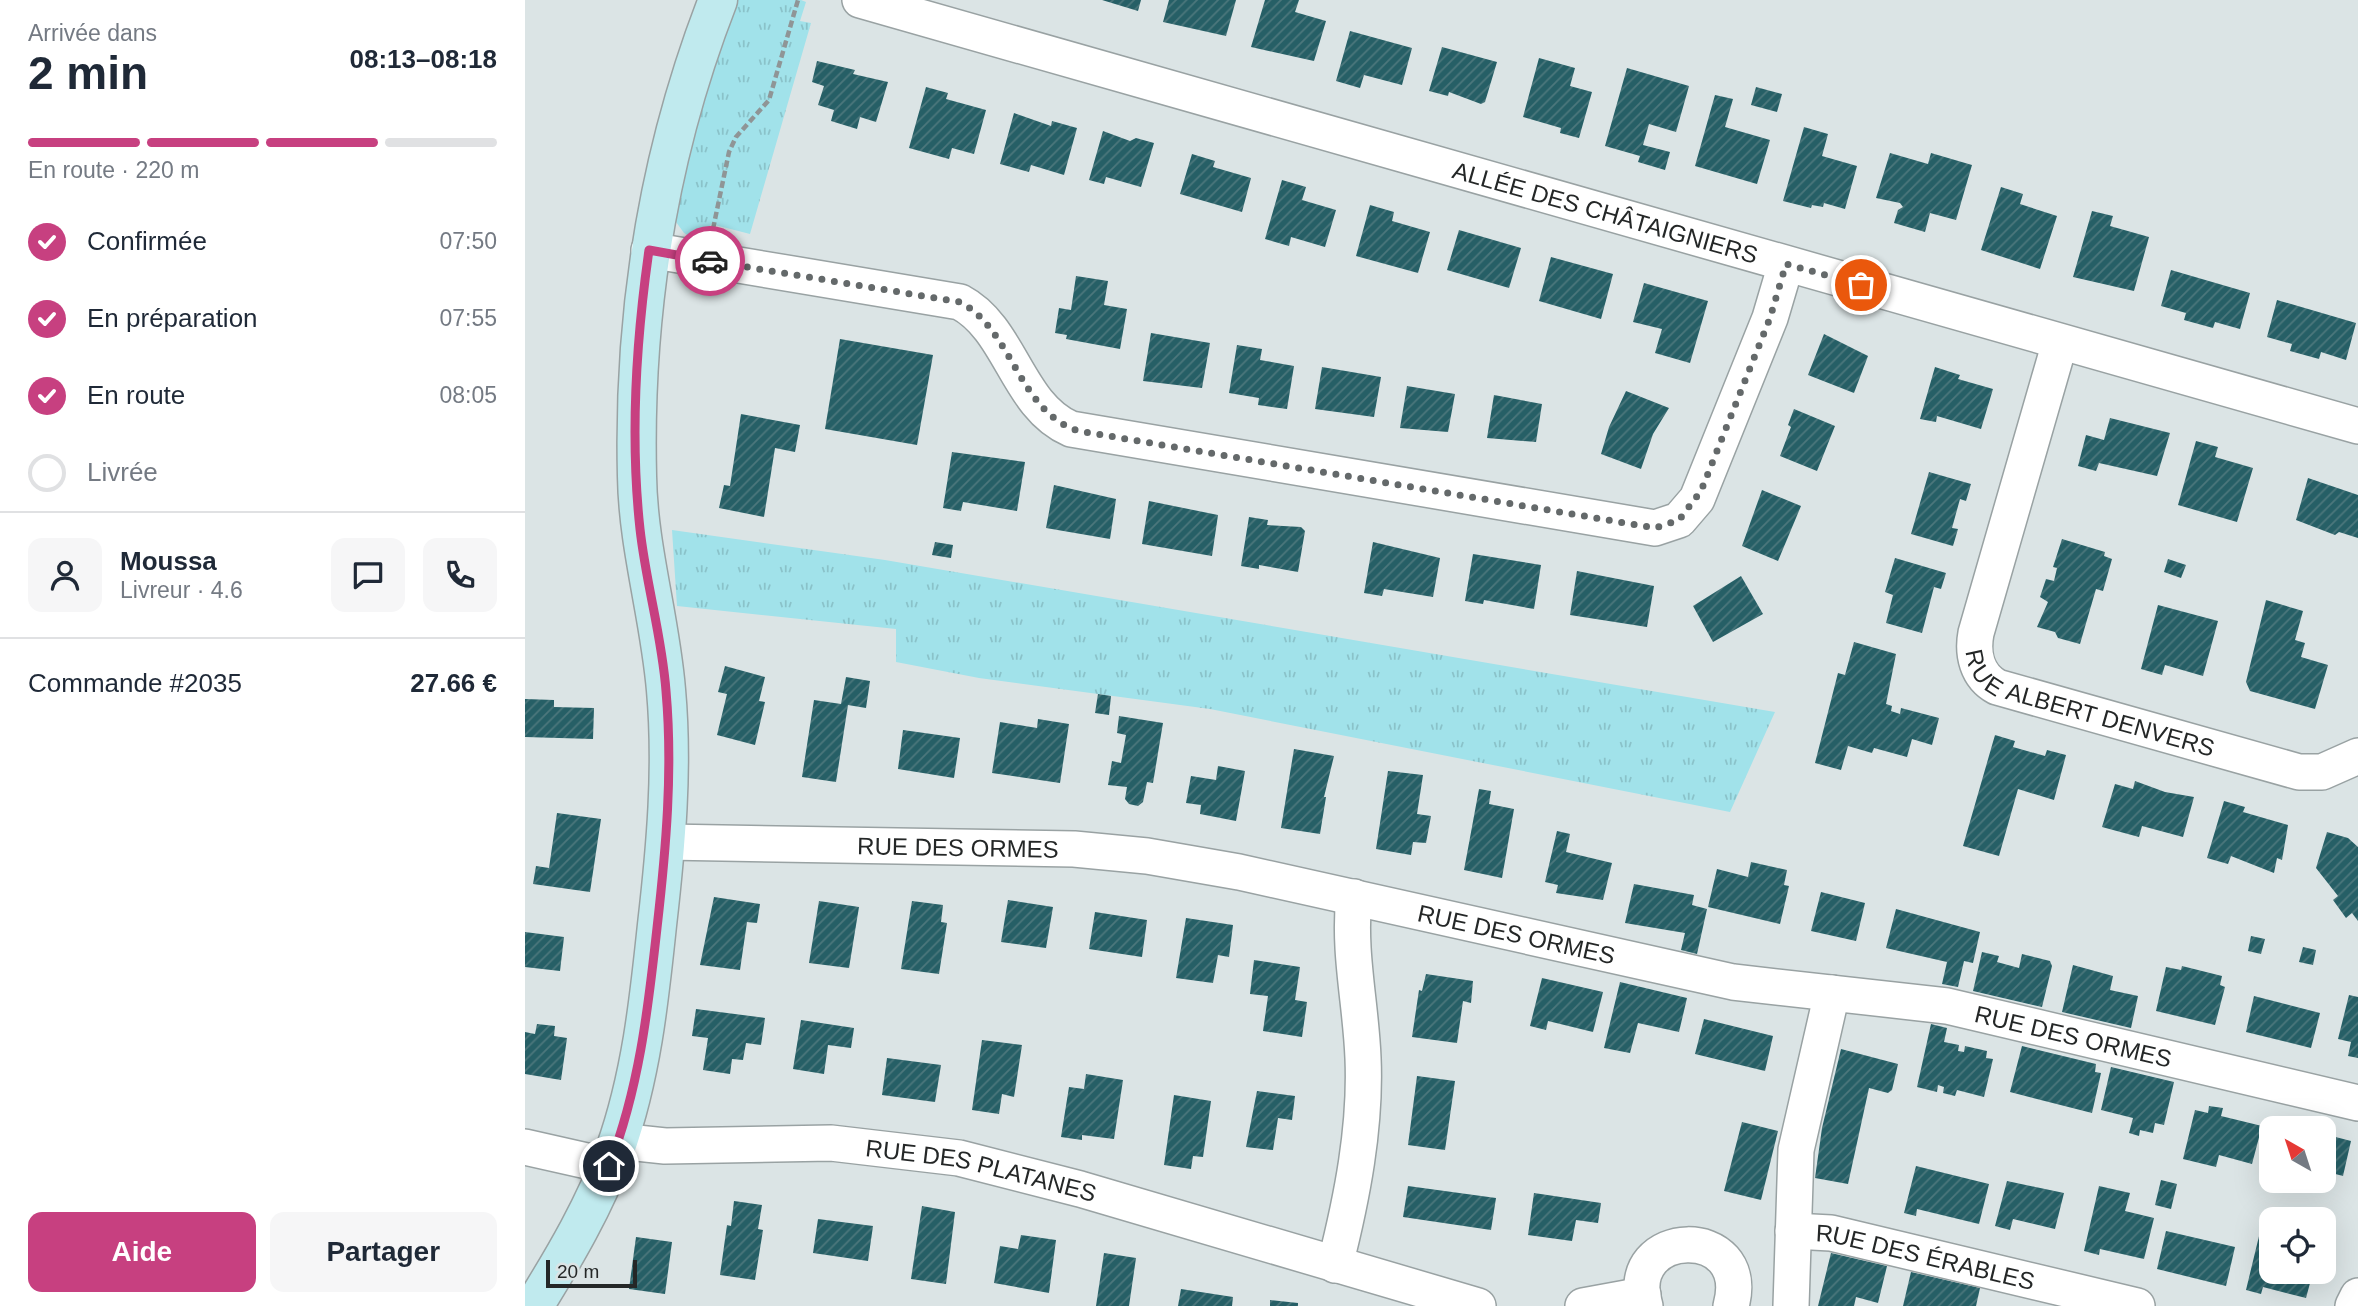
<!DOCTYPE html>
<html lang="fr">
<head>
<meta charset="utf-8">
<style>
	body { margin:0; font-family:Arial,sans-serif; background:#f6f6f7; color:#1f2937; height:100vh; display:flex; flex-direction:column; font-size:26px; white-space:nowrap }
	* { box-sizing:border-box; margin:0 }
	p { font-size:23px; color:#747a83 }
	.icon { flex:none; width:38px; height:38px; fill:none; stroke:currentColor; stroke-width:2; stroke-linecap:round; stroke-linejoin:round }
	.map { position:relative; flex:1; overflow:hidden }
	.drawer { display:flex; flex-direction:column; background:#fff; width:525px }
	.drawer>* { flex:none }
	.needle { width:46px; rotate:321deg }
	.controls { position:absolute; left:1734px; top:1116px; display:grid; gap:14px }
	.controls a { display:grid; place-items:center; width:77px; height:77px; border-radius:14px; background:#fff; box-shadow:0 7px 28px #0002; font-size:35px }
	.scale { position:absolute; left:21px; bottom:18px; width:91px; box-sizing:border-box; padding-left:7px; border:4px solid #242727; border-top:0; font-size:19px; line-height:24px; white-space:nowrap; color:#242727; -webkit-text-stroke:5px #dbe4e5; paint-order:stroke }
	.pin { position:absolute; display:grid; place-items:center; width:60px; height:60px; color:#fff; margin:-30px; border:4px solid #fff; border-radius:50%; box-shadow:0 2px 7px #0007 }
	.courier { position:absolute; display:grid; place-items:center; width:70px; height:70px; margin:-35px; border:5px solid #c74080; border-radius:50%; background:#fff; color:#222; box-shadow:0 2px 9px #0007 }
	.head em { font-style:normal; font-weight:600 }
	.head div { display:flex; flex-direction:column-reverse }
	.head { display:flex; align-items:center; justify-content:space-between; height:119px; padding:0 28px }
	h1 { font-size:46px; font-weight:600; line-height:52px }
	.bar { display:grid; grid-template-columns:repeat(4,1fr); gap:10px 7px; align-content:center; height:84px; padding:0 28px }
	.bar i { height:9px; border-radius:5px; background:#e0e1e3 }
	.bar .active { background:#c74080 }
	.bar p { grid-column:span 4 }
	.line { display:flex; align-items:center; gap:18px; padding:0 28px; border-top:2px solid #e0e1e3 }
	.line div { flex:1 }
	.round { display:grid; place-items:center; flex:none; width:74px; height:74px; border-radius:14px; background:#f6f6f7 }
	ol { padding:0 28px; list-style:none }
	li { display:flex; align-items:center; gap:21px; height:77px }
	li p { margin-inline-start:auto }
	li .icon { padding:7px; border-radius:50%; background:#c74080; color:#fff; stroke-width:4 }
	li:last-child { color:#747a83 }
	li i { width:38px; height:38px; border:4px solid #e0e1e3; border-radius:50% }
	.primary-button { display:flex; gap:14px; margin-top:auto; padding:14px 28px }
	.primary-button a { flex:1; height:80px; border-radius:14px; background:#c74080; color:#fff; font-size:28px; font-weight:600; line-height:80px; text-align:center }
	.primary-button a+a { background:#f6f6f7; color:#1f2937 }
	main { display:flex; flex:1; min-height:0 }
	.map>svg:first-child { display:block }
</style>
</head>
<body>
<main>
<section class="drawer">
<div class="head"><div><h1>2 min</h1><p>Arrivée dans</p></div><em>08:13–08:18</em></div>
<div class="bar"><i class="active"></i><i class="active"></i><i class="active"></i><i></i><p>En route · 220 m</p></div>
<ol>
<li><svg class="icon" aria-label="check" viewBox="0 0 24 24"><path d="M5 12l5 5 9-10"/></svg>Confirmée<p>07:50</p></li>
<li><svg class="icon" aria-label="check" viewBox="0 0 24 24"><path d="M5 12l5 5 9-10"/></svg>En préparation<p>07:55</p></li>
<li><svg class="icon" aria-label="check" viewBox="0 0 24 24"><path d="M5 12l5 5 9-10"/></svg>En route<p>08:05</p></li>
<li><i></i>Livrée</li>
</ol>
<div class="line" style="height:126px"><a class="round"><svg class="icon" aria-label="person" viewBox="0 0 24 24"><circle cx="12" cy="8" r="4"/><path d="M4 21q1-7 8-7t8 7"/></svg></a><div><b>Moussa</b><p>Livreur · 4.6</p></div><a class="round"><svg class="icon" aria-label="chat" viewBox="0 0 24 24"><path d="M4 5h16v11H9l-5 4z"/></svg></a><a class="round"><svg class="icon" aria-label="phone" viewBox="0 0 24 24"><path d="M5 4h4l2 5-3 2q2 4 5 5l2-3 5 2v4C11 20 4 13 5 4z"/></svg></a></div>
<div class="line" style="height:91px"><div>Commande #2035</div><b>27.66 €</b></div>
<div class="primary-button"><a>Aide</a><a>Partager</a></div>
</section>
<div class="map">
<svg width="1833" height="1306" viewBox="0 0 1833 1306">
	<defs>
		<pattern id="grass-tufts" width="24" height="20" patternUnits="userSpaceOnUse" patternTransform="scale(1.75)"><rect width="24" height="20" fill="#a1e2ea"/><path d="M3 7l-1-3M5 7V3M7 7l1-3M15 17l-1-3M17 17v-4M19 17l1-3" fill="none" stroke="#8ac2c9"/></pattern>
		<pattern id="building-hatch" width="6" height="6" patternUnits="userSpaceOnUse" patternTransform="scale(1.75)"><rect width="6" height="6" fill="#265f66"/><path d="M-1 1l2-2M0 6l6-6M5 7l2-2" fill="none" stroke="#4c777c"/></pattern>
	</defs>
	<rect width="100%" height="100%" fill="#dbe4e5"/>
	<g fill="url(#grass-tufts)">
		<path d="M206,0H276L281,2L275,21L286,23L225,234L186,224L180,245L159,233L146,215Z"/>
		<path d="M147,530L360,560L1250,712L1205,812L685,709L454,678L371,662V629L152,606Z"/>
	</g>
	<g fill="url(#building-hatch)">
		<path d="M577,0H616L613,11Z"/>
		<path d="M644,0H711L701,36L638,22Z"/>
		<path d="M740,0H774L770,12L801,21L789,61L726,47Z"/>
		<path d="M825,31L887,48L877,85L839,75L835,88L811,81Z"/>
		<path d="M917,47L972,62L960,102L956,104L924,92L923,96L904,91Z"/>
		<path d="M1014,58L1050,68L1045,86L1067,92L1054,138L1035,133L1036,128L998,117Z"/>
		<path d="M292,61L330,70L328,74L363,82L351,122L335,117L332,129L306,121L309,110L293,105L299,86L287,82Z"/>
		<path d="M1102,68L1164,86L1151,132L1124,124L1118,145L1145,152L1140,170L1113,162L1115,156L1080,146Z"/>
		<path d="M401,87L423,93L421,99L461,110L449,154L427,148L424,159L384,148Z"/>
		<path d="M1231,87L1257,94L1252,112L1226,105Z"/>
		<path d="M1190,95L1208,99L1200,127L1245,140L1232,184L1170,166Z"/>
		<path d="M489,113L526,126L527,121L552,128L539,175L506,165L504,172L475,164Z"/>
		<path d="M1279,127L1303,134L1297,156L1332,166L1320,209L1299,203L1298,207L1287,205L1286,208L1258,201Z"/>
		<path d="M578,131L605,141L611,138L629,143L616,187L581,177L579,184L564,180Z"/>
		<path d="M1365,153L1403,164L1406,153L1447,165L1431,220L1405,213L1400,232L1369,223L1373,210L1378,207L1375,203L1351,198Z"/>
		<path d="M667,154L690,161L688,167L726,178L717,212L655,194Z"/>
		<path d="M757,180L781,187L777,200L811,210L800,247L766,237L764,246L740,239Z"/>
		<path d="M1476,187L1498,194L1495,204L1532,216L1515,269L1456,250Z"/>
		<path d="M845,205L869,212L867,221L905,232L893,273L831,256Z"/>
		<path d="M1567,211L1588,216L1585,226L1624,237L1609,291L1548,277Z"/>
		<path d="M934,230L996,248L984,288L922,270Z"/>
		<path d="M1026,257L1088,274L1076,319L1014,301Z"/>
		<path d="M1646,270L1725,293L1715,329L1690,322L1688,328L1659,320L1661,313L1636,306Z"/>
		<path d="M551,276L583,281L579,305L602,309L595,349L541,339L542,335L530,333L534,308L546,310Z"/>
		<path d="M1119,283L1183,301L1165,363L1130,353L1137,329L1108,322Z"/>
		<path d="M1752,300L1831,323L1821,360L1796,352L1794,359L1765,351L1767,344L1742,337Z"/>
		<path d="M626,333L685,343L677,388L618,381Z"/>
		<path d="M1299,334L1343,356L1329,393L1283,375Z"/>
		<path d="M315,339L408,355L392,445L300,429Z"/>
		<path d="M712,345L737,349L735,360L769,366L762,409L733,405L734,398L704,393Z"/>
		<path d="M797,367L856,377L849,417L790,409Z"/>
		<path d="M1410,367L1435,375L1433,379L1468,389L1456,429L1412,416L1411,422L1395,419Z"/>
		<path d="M882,386L930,394L923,432L875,428Z"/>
		<path d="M1101,391L1144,408L1128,434L1116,469L1076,454L1084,427Z"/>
		<path d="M969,395L1017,404L1011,442L962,438Z"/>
		<path d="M1269,409L1310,426L1292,471L1255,456L1266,427L1263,425Z"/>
		<path d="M216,414L275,425L270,452L250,448L239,517L194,508L199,485L205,486Z"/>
		<path d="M1585,418L1645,433L1632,476L1574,463L1571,471L1553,466L1561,435L1579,440Z"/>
		<path d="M1671,441L1693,447L1690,457L1728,468L1712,522L1653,505Z"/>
		<path d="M427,452L500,462L492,511L438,502L436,511L418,508Z"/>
		<path d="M1404,472L1446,484L1441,501L1435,499L1427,528L1433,529L1428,546L1386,534Z"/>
		<path d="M1783,478L1833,495V538L1814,532L1810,535L1771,520Z"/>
		<path d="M529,485L591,499L585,539L521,528Z"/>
		<path d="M1237,490L1276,506L1253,561L1217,546Z"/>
		<path d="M624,501L693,515L687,556L617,544Z"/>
		<path d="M724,517L743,520L742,525L776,527L780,531L773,572L734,565V569L716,566Z"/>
		<path d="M1537,539L1580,552L1579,556L1587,559L1578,591L1571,589L1555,644L1533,638L1530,632L1512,627L1523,602L1515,597L1521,579L1529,581L1532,568L1528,567Z"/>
		<path d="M410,542L428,545L426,558L407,555Z"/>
		<path d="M848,542L915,558L908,597L859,589L857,596L839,593Z"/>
		<path d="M948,554L1016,565L1009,609L959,600L958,604L940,601Z"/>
		<path d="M1370,558L1421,573L1416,589L1409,587L1397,633L1361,623L1368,595L1360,592Z"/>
		<path d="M1643,559L1661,565L1656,578L1639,572Z"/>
		<path d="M1052,571L1129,586L1122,627L1045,615Z"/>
		<path d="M1216,576L1238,614L1188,642L1168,606Z"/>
		<path d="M1741,600L1778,611L1770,640L1780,643L1776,657L1803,665L1790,709L1725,691L1721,682Z"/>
		<path d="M1633,605L1693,621L1678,676L1640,665L1637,675L1616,669Z"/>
		<path d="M1329,642L1371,654L1361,704L1367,706L1366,711L1375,714L1376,708L1414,718L1407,745L1387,739L1382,757L1349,748L1347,753L1323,746L1316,770L1290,763L1313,673L1320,675Z"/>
		<path d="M200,666L240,677L234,701L240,702L230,745L192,735L202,694L193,692Z"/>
		<path d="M321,677L345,681L341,708L323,705L311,782L277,777L289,700L316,704Z"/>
		<path d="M573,694L586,696L584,715L570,713Z"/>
		<path d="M0,699L29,700V707L69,708L68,739L0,737Z"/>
		<path d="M594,716L638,723L628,783L622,782L618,802L613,806L604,804L600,799L602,787L583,785L587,761L596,763L601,735L592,733Z"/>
		<path d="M513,719L544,724L535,783L467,773L475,722L512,728Z"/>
		<path d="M378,730L435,738L429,778L373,769Z"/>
		<path d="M1470,735L1490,741L1488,747L1520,756L1522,750L1541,755L1529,800L1493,789L1474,856L1438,846Z"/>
		<path d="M769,749L809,756L799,797H801L795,834L756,828Z"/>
		<path d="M693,766L720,771L711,821L675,814L676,805L661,803L666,776L691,780Z"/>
		<path d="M863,771L898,775L892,814L906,816L901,843L888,842L886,855L851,849Z"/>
		<path d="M1610,781L1640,792L1669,797L1658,837L1617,826L1614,837L1577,827L1590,784L1608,789Z"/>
		<path d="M954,789L966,791L964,804L989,809L977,878L939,870Z"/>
		<path d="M1699,801L1720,807L1718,812L1763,825L1757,860L1752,858L1749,873L1706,856L1703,864L1682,858Z"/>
		<path d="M32,813L76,819L65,892L8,884L11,866L24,868Z"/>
		<path d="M1032,831L1045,834L1041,852L1087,863L1078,900L1031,893L1033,885L1020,882Z"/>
		<path d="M1802,832L1823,838L1833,847V921L1827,913L1821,918L1808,900L1813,896L1791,868Z"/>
		<path d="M1226,862L1262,870L1259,885L1264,886L1255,924L1183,907L1192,869L1223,877Z"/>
		<path d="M1109,884L1169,895L1167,905L1182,909L1172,954L1156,950L1160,933L1100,923Z"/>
		<path d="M1296,892L1340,903L1331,941L1286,931Z"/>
		<path d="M189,897L235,904L232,923L222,922L215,970L175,965Z"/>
		<path d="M483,900L528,907L521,948L476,942Z"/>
		<path d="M294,901L334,907L324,968L284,963Z"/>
		<path d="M387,901L418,905L416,922L422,923L414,974L376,969Z"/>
		<path d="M1371,909L1455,932L1448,963L1439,961L1433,987L1417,984L1422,962L1361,948Z"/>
		<path d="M570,912L622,920L617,957L564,949Z"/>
		<path d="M661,918L708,925L704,957L693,955L688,983L651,978Z"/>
		<path d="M0,932L39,937L35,971L0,967Z"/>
		<path d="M1726,936L1740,939L1736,954L1723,951Z"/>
		<path d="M1778,947L1791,950L1788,965L1774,962Z"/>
		<path d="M1457,952L1474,956L1472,962L1494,968L1497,954L1525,961L1527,966L1517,1007L1448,991Z"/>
		<path d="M729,960L775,967L770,1000L782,1002L777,1037L738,1031L743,996L725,994Z"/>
		<path d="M1548,965L1588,976L1585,990L1613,996L1606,1028L1537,1012Z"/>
		<path d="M1657,966L1697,976L1695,985L1700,987L1690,1025L1631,1011L1641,967L1656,970Z"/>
		<path d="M901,974L948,981L946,1003L938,1001L932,1043L887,1037L894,990L897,991Z"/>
		<path d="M1017,978L1078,992L1068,1032L1023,1021L1021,1030L1005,1026Z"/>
		<path d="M1095,982L1162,998L1154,1032L1113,1023L1105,1053L1079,1048Z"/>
		<path d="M1824,995L1833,997V1058L1823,1056L1826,1042L1813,1039Z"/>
		<path d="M1729,996L1795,1013L1786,1048L1721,1032Z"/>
		<path d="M171,1009L240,1018L236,1045L221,1043L218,1060L207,1059L205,1074L178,1070L183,1038L167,1036Z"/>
		<path d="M1179,1019L1248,1036L1240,1071L1170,1054Z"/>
		<path d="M276,1020L329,1028L326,1048L303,1045L299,1074L268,1069Z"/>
		<path d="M12,1024L30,1026L29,1036L42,1038L36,1080L0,1074V1032L10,1034Z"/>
		<path d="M1406,1024L1422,1028L1419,1042L1434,1045L1433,1051L1439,1052L1440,1046L1462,1051L1461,1058L1468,1059L1459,1097L1432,1090L1430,1096L1418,1093L1419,1087L1413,1085L1412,1092L1392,1087Z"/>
		<path d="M457,1040L497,1045L489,1097L477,1094L474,1114L447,1110Z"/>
		<path d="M1497,1046L1571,1064L1570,1072L1576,1073L1567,1113L1485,1092Z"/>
		<path d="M1316,1049L1373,1064L1367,1090L1363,1093L1344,1088L1323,1184L1290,1178L1297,1128Z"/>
		<path d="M362,1058L416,1065L410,1102L357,1095Z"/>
		<path d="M1586,1067L1649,1082L1639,1125L1630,1123L1628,1133L1615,1130L1614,1136L1604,1133L1608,1118L1576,1110Z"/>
		<path d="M561,1074L598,1080L589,1139L557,1135V1140L536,1137L544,1087L559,1089Z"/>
		<path d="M892,1076L930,1081L920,1150L883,1145Z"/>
		<path d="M732,1091L770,1096L767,1120L753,1118L748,1150L721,1147Z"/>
		<path d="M649,1095L686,1101L678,1157L668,1156L666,1169L639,1165Z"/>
		<path d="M1684,1106L1698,1108L1696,1116L1737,1126L1727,1164L1694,1155L1691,1167L1658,1159L1670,1110L1683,1113Z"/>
		<path d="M1217,1122L1253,1131L1236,1200L1199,1191Z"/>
		<path d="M1799,1134L1826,1141L1818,1176L1799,1171Z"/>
		<path d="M1391,1166L1464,1184L1454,1224L1392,1209L1391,1216L1379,1213Z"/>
		<path d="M1636,1180L1652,1184L1646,1209L1630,1205Z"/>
		<path d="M1482,1181L1539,1193L1530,1229L1488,1219L1485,1230L1470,1226Z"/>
		<path d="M883,1186L971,1198L966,1230L878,1217Z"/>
		<path d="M1574,1186L1605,1193L1600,1211L1629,1218L1619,1259L1575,1249L1574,1255L1559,1251Z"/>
		<path d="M1009,1193L1076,1203L1073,1223L1051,1220L1047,1241L1003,1235Z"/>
		<path d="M209,1201L237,1205L233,1229L238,1230L230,1280L195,1275L202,1225L206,1226Z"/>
		<path d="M397,1206L430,1212L421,1284L386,1279Z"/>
		<path d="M293,1219L348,1226L343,1261L288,1253Z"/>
		<path d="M1641,1231L1710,1247L1701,1286L1632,1269Z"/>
		<path d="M1735,1232L1746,1235V1272H1788L1781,1298L1738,1287L1736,1294L1721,1290Z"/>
		<path d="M496,1235L531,1240L524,1293L469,1283L475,1246L493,1249Z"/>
		<path d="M111,1237L147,1242L140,1294L104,1289Z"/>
		<path d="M579,1253L611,1258L604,1306H571Z"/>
		<path d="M1306,1253L1362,1266L1353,1303L1331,1297L1329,1306H1293Z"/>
		<path d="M1386,1272L1455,1288L1451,1306H1378Z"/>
		<path d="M656,1289L708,1297L707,1306H653Z"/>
		<path d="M745,1300L773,1303V1306H745Z"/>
	</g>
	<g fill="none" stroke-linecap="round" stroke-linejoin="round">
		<defs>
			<g id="street">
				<path id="s1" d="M335,0L1833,426"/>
				<path d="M124,250L435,302C486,329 492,406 546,429L1130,528L1154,520L1172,499L1245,318L1261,264"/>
				<path id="s2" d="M1535,342L1451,633C1447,654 1452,676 1472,687L1774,772H1797L1833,756"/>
				<path id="s3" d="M141,842L549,849L622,856L714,872L1208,982L1422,1006L1833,1103"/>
				<path id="s4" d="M93,1141L140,1146L306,1143L434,1158L555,1189L953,1306"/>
				<path d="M0,1147L84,1166"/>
				<path id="s5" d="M1268,1231L1306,1233L1612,1306"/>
				<path d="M810,1265C827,1198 841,1127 838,1058C836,1004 823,952 829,897"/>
				<path d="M1058,1306L1118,1295"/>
				<path d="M1120,1306C1095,1227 1229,1222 1206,1306"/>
				<path d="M1266,1306L1271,1150L1307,993"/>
				<path d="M1828,1306L1833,1296"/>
			</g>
			<path id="secondary" d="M9,1306C40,1256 70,1205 90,1150C116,1077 124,1002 132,925C141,847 148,768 141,690C135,617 113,548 112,476C108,311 133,154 193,0"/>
		</defs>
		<use href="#street" stroke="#99a2a3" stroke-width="38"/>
		<use href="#secondary" stroke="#99a2a3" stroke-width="41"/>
		<path stroke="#8f9596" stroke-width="4.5" stroke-dasharray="7 3.5" stroke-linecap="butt" d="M188,229L204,152L211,137L244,100L273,0"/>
		<use href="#street" stroke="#fff" stroke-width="35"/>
		<use href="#secondary" stroke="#c0eaee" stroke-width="38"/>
	</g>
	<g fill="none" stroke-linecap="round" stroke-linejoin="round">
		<path stroke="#64696a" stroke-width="7" stroke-dasharray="0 12.6" d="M185,261L435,302C488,330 494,413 554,431L1130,528L1154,520L1176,491L1245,318L1261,264L1336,285"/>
		<path stroke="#c74080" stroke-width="9" d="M84,1166C114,1089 123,1010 132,928C141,849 148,770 141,691C137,636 121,584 115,529C105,437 111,341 124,250L185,261"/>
	</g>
	<g text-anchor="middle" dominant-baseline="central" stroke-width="7" stroke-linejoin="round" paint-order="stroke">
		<g font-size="24" fill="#242727" stroke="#dbe4e5">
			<text stroke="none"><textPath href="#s1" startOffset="775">ALLÉE DES CHÂTAIGNIERS</textPath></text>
			<text stroke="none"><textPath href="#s2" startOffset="455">RUE ALBERT DENVERS</textPath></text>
			<text stroke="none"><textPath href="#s3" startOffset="292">RUE DES ORMES</textPath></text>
			<text stroke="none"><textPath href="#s3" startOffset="859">RUE DES ORMES</textPath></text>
			<text stroke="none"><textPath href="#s3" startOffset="1426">RUE DES ORMES</textPath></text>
			<text stroke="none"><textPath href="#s4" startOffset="366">RUE DES PLATANES</textPath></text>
			<text stroke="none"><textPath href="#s5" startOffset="135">RUE DES ÉRABLES</textPath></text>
		</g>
	</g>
</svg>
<div class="controls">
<a><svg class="needle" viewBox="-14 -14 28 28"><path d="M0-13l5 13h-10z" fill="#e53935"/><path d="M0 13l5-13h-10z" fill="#747a83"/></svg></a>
<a><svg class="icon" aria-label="locate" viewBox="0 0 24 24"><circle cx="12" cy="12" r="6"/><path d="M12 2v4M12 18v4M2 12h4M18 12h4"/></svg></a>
</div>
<div class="scale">20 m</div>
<div class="pin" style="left:1336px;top:285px;background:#ea580c"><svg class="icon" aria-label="bag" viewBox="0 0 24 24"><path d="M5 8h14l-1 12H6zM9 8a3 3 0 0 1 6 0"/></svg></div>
<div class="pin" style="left:84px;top:1166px;background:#1f2937"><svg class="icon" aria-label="home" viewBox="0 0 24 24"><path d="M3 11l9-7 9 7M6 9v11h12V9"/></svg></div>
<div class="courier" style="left:185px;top:261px"><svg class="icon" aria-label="car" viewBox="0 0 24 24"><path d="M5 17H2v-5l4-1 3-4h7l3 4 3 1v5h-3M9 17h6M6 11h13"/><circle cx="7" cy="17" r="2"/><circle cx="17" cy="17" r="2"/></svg></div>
</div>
</main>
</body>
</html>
